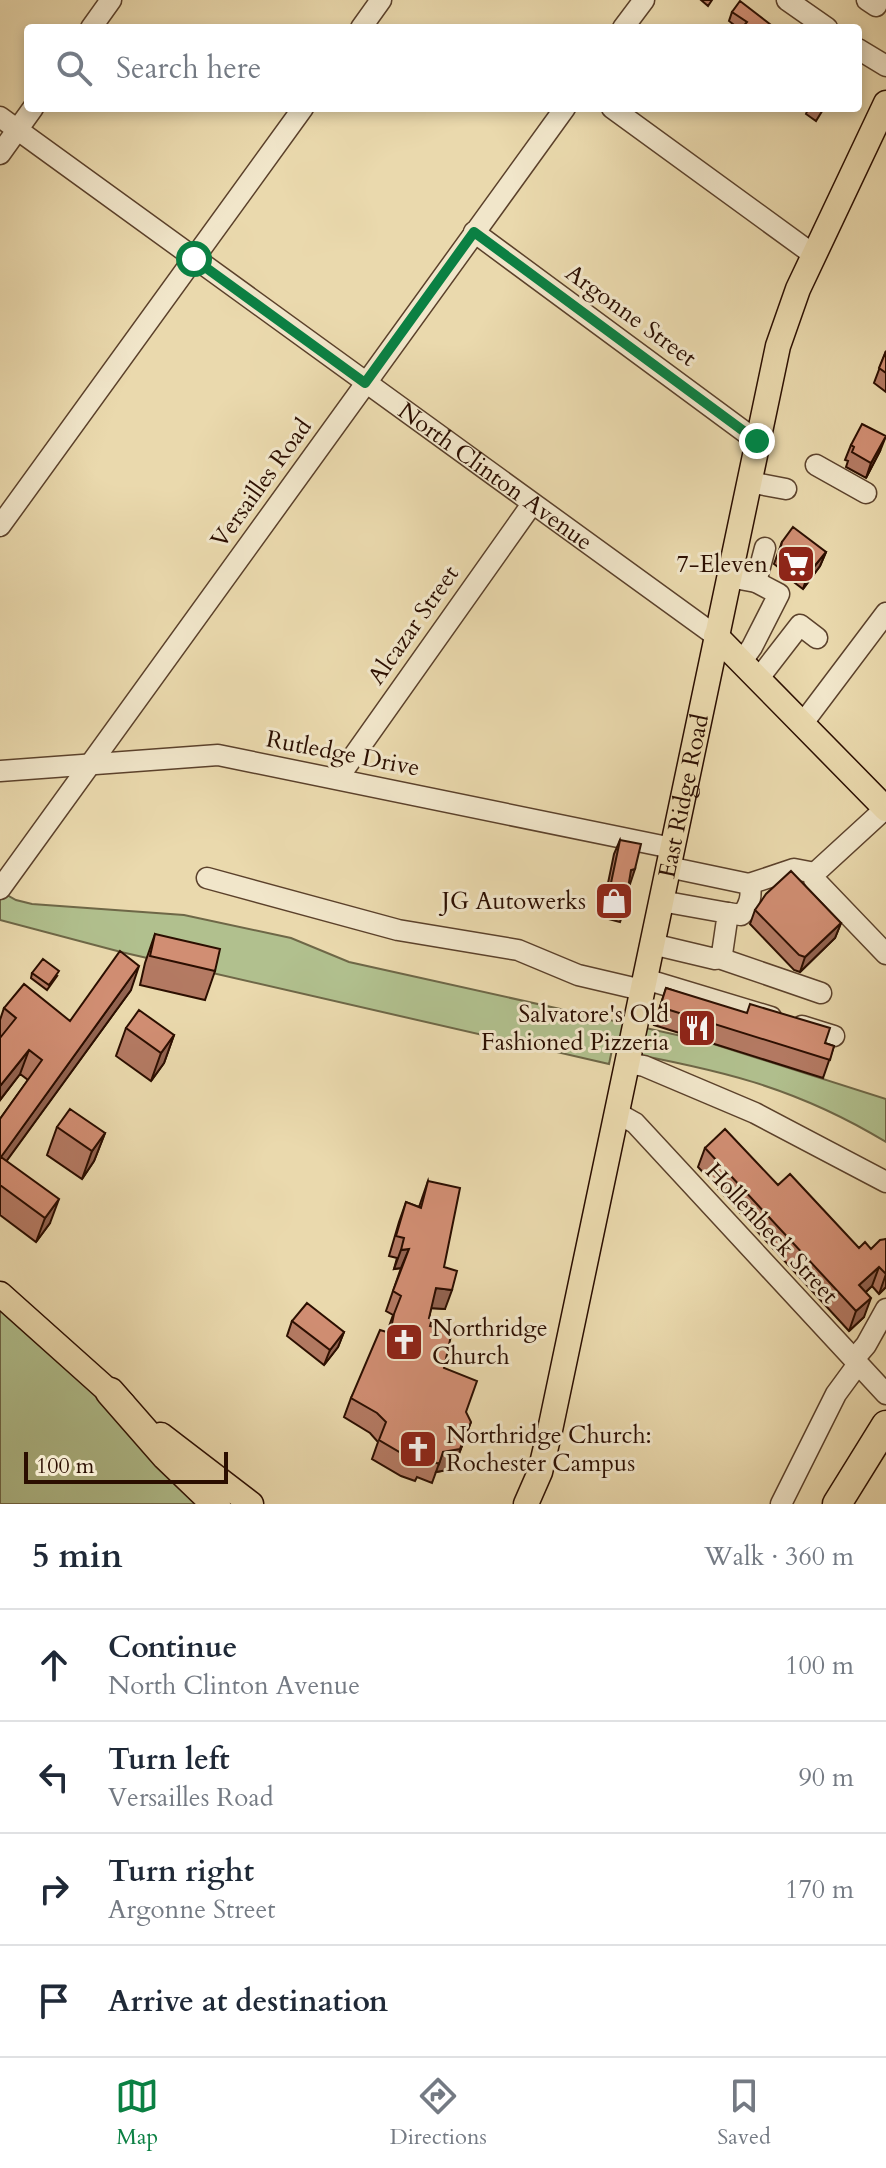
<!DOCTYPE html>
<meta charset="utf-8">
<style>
:root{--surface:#fff;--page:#f6f6f7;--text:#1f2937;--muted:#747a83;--line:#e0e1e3;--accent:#0b8043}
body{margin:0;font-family:Cardo,serif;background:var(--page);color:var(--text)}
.scale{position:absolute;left:24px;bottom:20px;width:204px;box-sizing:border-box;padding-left:8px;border:4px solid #2b0e00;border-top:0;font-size:22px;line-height:28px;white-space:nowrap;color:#2b0e00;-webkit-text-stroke:6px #f1e6ca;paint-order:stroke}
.stop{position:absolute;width:24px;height:24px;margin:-18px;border:6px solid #0b8043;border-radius:50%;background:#fff}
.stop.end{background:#0b8043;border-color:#fff;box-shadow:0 2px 8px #0008}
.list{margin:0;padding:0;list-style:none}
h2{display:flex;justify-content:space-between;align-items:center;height:104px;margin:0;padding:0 32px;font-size:34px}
h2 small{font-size:26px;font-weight:400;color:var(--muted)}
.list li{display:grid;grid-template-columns:52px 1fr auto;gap:24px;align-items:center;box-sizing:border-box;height:112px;padding:0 32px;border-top:2px solid var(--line)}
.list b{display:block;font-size:30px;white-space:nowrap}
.list p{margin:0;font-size:26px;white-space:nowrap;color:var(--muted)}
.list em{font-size:26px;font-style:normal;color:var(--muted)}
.icon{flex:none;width:44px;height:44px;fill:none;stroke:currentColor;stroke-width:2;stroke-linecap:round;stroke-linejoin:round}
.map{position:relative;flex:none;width:886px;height:1504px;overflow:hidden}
.search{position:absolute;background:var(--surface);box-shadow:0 4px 12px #0003;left:24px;right:24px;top:24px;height:88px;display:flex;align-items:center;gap:20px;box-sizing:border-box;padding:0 28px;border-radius:8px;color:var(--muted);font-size:30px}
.sheet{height:552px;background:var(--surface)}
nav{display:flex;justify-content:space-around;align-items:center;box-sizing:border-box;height:112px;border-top:2px solid var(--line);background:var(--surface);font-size:22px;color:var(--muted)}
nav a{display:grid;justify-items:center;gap:4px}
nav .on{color:var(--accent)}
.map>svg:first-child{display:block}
.green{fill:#b1c08e;stroke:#6e6747;stroke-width:2}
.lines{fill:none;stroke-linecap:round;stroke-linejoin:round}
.minor-casing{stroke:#5b412b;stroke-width:23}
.major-casing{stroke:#2b0e00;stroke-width:27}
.highway-casing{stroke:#2b0e00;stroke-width:31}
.minor{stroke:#f1e6ca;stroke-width:20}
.major{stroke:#ead9ad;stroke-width:24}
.highway{stroke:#ead9ad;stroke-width:28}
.wall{fill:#b47a63;stroke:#2b0e00;stroke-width:2}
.shaded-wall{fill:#926350;stroke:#2b0e00;stroke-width:2}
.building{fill:#d18e73;stroke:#2b0e00;stroke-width:2}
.route{stroke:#0b8043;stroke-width:10}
.labels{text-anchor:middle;stroke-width:6;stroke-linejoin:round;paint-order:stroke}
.street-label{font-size:24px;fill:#2b0e00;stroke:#f1e6ca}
.poi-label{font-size:24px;fill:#2b0e00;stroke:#f1e6ca;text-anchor:end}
</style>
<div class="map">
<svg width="886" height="1504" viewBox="0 0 886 1504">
<rect width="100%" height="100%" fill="#ead9ad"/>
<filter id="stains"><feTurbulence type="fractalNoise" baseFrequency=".0025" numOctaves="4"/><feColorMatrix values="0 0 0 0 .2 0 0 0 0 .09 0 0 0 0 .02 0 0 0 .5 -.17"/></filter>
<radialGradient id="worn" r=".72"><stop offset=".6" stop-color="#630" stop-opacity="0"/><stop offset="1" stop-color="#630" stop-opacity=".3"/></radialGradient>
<!-- green -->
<path class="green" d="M0,891l16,9 16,4 152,11 107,23 58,24 355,79 182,58v43c-92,-56 -170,-73 -274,-92l-3,14 -488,-112 -121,-32z
M0,1294l216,210h-216z"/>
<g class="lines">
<!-- minor casing -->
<g class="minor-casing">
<g id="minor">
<path d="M787,0l40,28"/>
<path d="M867,0l9,6 3,-6"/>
<path d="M91,28l20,-28"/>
<path d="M361,28l20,-28"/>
<path d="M623,28l21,-28"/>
<path d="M858,49l28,17"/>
<path d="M612,108l202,147"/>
<path id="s1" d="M0,117l716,519"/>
<path d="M0,154l33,-46"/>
<path d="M474,232l283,209"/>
<path d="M816,465l50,28"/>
<path d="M749,482l37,7"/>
<path d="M0,526l303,-418"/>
<path d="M729,577l27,5 23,12 -27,53 -10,14"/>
<path d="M756,582l9,-34"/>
<path d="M759,678l41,-53 17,13"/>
<path d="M803,723l83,-110"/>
<path d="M0,771l218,-16 454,93"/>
<path d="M338,778l194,-274"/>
<path d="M886,808l-71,65 -1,6 72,75"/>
<path d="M668,867l81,17c4,10 0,24 -8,31l-13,-2"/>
<path d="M207,878l191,52 120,20 60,25 64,15"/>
<path d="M749,884l45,-15 21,4"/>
<path d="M0,889l565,-781"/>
<path d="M652,944l63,15 7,-5 6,-41 -67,-12"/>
<path d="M719,958l102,35"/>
<path d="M645,979l126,38"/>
<path d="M802,1026l32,10"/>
<path d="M627,1063l17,3 111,47 131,69"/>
<path d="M617,1113l18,10 251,271"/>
<path d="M854,1359l12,-14 20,-36"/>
<path d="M781,1504l55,-110 22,-30"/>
</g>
</g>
<!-- major casing -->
<g class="major-casing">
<g id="major">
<path d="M716,636l170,173"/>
<path d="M0,1294l123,110"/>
<path d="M161,1435l90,69"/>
<path id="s2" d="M526,1504l14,-32 10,-42 228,-1084 20,-57 88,-186"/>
</g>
</g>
<!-- highway casing -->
<g class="highway-casing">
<path id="highway" d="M110,1392l56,64 50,48
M837,1504l49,-79"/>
</g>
<!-- minor -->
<use href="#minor" class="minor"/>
<!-- major -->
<use href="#major" class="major"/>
<!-- highway -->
<use href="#highway" class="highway"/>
</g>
<!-- wall -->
<path class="wall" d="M701,0h11l-4,6z
M732,12l43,16h-37l-9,-7z
M807,108h17l-8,13 -10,-7 2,-5z
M886,351v41l-12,-9z
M851,445l29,6 -14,27 -20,-11 2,-6 -3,-1z
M782,542l44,10 -6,14 -17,23 -12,-9 1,-2 -18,-14z
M620,840l10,44 -5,23 -5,15 -19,-5 13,-63z
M755,910l86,13 -6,15 -35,34 -6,-2 -44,-46z
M155,934l60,37 -10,29 -65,-15 5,-22z
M32,973l25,3 -10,14 -16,-12z
M666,988l168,58 -11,32 -169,-53z
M131,990l-125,171 44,62 -14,19 -36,-27v-96l28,-39 -8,-6 -20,26v-80l4,-12 66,13z
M126,1028l48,7 -10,28 -13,18 -35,-25z
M57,1127l48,6 -11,28 -12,18 -35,-24z
M705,1148l73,37 81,63 12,1 15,-10v48l-7,7 -7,-8 -6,6 -2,25 -15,14 -151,-164z
M428,1181l16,86 1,42 -14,-1 -2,10 1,8 14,42 22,44 -2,29 -11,28 -17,3 -4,11 -15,-6 -2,4 -14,-5 -29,-17 6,-17 -8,-9 -26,-16 7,-19 36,-66 6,-17 -7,-4 15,-43 -7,1 3,-11 -8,-2 10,-34 7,-20 13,5z
M292,1321l52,11 -6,15 -14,18 -37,-29z"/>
<!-- shaded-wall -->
<path class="shaded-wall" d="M886,436l-6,15 -14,27 5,-15z
M826,552l-6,14 -17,23 5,-15z
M635,869l-5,15h-4l5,-14z
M841,923l-6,15 -35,34 5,-15z
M139,966l-8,24 -131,180v-12z
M174,1035l-10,28 -13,18 10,-28z
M29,1050l-9,24 -20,26v-14z
M105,1133l-11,28 -12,18 10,-28z
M59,1199l-9,24 -14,19 9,-24z
M409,1249l-8,19 -7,1 7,-19z
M879,1267l-7,19 -20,19 7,-20z
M886,1274v13l-7,7z
M436,1288l16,2 -7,19 -16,-1z
M871,1298l-7,19 -15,14 7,-20z
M344,1332l-6,15 -14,18 6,-15z
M471,1422l-18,47 -17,3 7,-20z"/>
<!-- building -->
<path class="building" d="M740,1l35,27h-33l5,-6 -15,-10z
M886,351v22l-7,-5z
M862,424l24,12 -15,27 -19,-11 2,-5 -3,-2z
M793,527l33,25 -18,22 -11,-8 1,-2 -18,-14 2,-8z
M620,840l21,4 -6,25 -4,1 -6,37 -18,-5z
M791,871l50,52 -36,34 -6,-2 -44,-45 11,-16z
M155,934l65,15 -5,22 -65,-15z
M120,951l19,15 -138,191 58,42 -14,19 -45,-33v-66l42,-59 -13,-10 -29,36v-48l16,-20 -12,-10 20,-24 46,37z
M43,959l16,12 -10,14 -17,-12z
M666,988l81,25 3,-9 80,24 -5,15 9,3 -4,14 -170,-53z
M139,1010l35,25 -13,18 -35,-25z
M70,1109l35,24 -13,18 -35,-24z
M725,1129l53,56 12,-11 69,74 6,-6 6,7 9,-9 6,-1v35l-7,-7 -20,18 12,13 -15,13 -151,-163z
M428,1181l32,7 -16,79 13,4 -5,19 -16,-2 -7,30 3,1 -2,7 22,5 -8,37 33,13 -11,31 5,10 -11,27 -17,3 -4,12 -15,-7 -2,5 -14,-5 -29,-17 7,-18 -9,-9 -26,-15 29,-68 10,3 4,-19 7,-18 -8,-5 16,-42 -8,1 3,-12 -8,-2 10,-34 15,6z
M307,1303l37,29 -14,18 -38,-29z"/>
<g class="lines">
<!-- route -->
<path class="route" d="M194,259l171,124 109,-151 283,209"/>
</g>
<!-- icons -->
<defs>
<g id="supermarket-square" transform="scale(2)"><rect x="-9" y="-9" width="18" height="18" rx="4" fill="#8f2418" stroke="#f1e6ca"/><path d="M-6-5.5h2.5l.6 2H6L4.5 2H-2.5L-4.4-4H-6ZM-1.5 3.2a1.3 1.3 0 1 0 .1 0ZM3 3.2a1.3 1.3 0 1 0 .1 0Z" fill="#fff"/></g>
<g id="shop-square" transform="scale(2)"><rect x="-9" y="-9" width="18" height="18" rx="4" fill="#8f2418" stroke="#f1e6ca"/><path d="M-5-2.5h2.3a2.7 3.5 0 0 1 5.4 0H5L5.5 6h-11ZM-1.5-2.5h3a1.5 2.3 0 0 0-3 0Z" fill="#fff"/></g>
<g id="restaurant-square" transform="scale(2)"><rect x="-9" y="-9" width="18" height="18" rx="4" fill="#8f2418" stroke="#f1e6ca"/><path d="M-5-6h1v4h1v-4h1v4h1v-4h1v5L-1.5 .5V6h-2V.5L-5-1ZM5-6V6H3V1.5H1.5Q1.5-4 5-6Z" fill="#fff"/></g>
<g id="church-square" transform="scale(2)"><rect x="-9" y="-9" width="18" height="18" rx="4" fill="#8f2418" stroke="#f1e6ca"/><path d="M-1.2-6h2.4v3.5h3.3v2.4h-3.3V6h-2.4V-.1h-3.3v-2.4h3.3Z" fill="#fff"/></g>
</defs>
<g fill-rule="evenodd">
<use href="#supermarket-square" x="796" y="564"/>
<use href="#shop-square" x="614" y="901"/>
<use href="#restaurant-square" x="697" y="1028"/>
<use href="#church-square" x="404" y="1342"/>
<use href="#church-square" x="418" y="1449"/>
</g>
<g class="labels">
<!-- street labels -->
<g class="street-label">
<text transform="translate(631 315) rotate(36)" y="8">Argonne Street</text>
<text dy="8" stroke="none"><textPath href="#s1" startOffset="612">North Clinton Avenue</textPath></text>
<text transform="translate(261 483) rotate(-54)" y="8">Versailles Road</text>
<text transform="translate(413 625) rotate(-55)" y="8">Alcazar Street</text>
<text transform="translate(343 753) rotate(11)" y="8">Rutledge Drive</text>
<text dy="8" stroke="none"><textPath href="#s2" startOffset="726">East Ridge Road</textPath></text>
<text transform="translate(772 1233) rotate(47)" y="8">Hollenbeck Street</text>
</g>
<!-- poi labels -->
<g class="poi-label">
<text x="768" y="572">7-Eleven</text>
<text x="586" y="909">JG Autowerks</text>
<text x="669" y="1022">Salvatore's Old<tspan x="669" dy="28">Fashioned Pizzeria</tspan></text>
<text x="432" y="1336" text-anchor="start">Northridge<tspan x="432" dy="28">Church</tspan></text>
<text x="446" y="1443" text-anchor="start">Northridge Church:<tspan x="446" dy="28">Rochester Campus</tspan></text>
</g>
</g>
<rect width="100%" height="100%" filter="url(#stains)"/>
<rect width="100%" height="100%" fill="url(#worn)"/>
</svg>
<div class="scale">100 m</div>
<div class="stop" style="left:194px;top:259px"></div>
<div class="stop end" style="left:757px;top:441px"></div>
<div class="search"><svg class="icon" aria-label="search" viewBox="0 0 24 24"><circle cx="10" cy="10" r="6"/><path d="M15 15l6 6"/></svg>Search here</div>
</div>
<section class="sheet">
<h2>5 min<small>Walk · 360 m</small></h2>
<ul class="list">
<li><svg class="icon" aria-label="ahead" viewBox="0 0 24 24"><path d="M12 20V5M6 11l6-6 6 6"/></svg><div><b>Continue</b><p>North Clinton Avenue</p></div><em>100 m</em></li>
<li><svg class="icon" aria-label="left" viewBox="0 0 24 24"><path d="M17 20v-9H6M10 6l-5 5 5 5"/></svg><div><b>Turn left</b><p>Versailles Road</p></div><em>90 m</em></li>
<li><svg class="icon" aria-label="right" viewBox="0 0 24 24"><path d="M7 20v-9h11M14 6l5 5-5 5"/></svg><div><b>Turn right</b><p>Argonne Street</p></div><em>170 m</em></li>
<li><svg class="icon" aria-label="arrive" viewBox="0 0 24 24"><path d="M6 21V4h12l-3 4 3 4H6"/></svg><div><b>Arrive at destination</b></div></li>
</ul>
</section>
<nav>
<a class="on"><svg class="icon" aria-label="map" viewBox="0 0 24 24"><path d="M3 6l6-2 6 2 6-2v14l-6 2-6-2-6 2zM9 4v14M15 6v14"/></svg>Map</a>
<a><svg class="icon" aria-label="directions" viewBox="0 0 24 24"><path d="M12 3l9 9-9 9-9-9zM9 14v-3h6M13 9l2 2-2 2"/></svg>Directions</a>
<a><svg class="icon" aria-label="saved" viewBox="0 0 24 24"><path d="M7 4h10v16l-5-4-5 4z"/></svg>Saved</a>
</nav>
